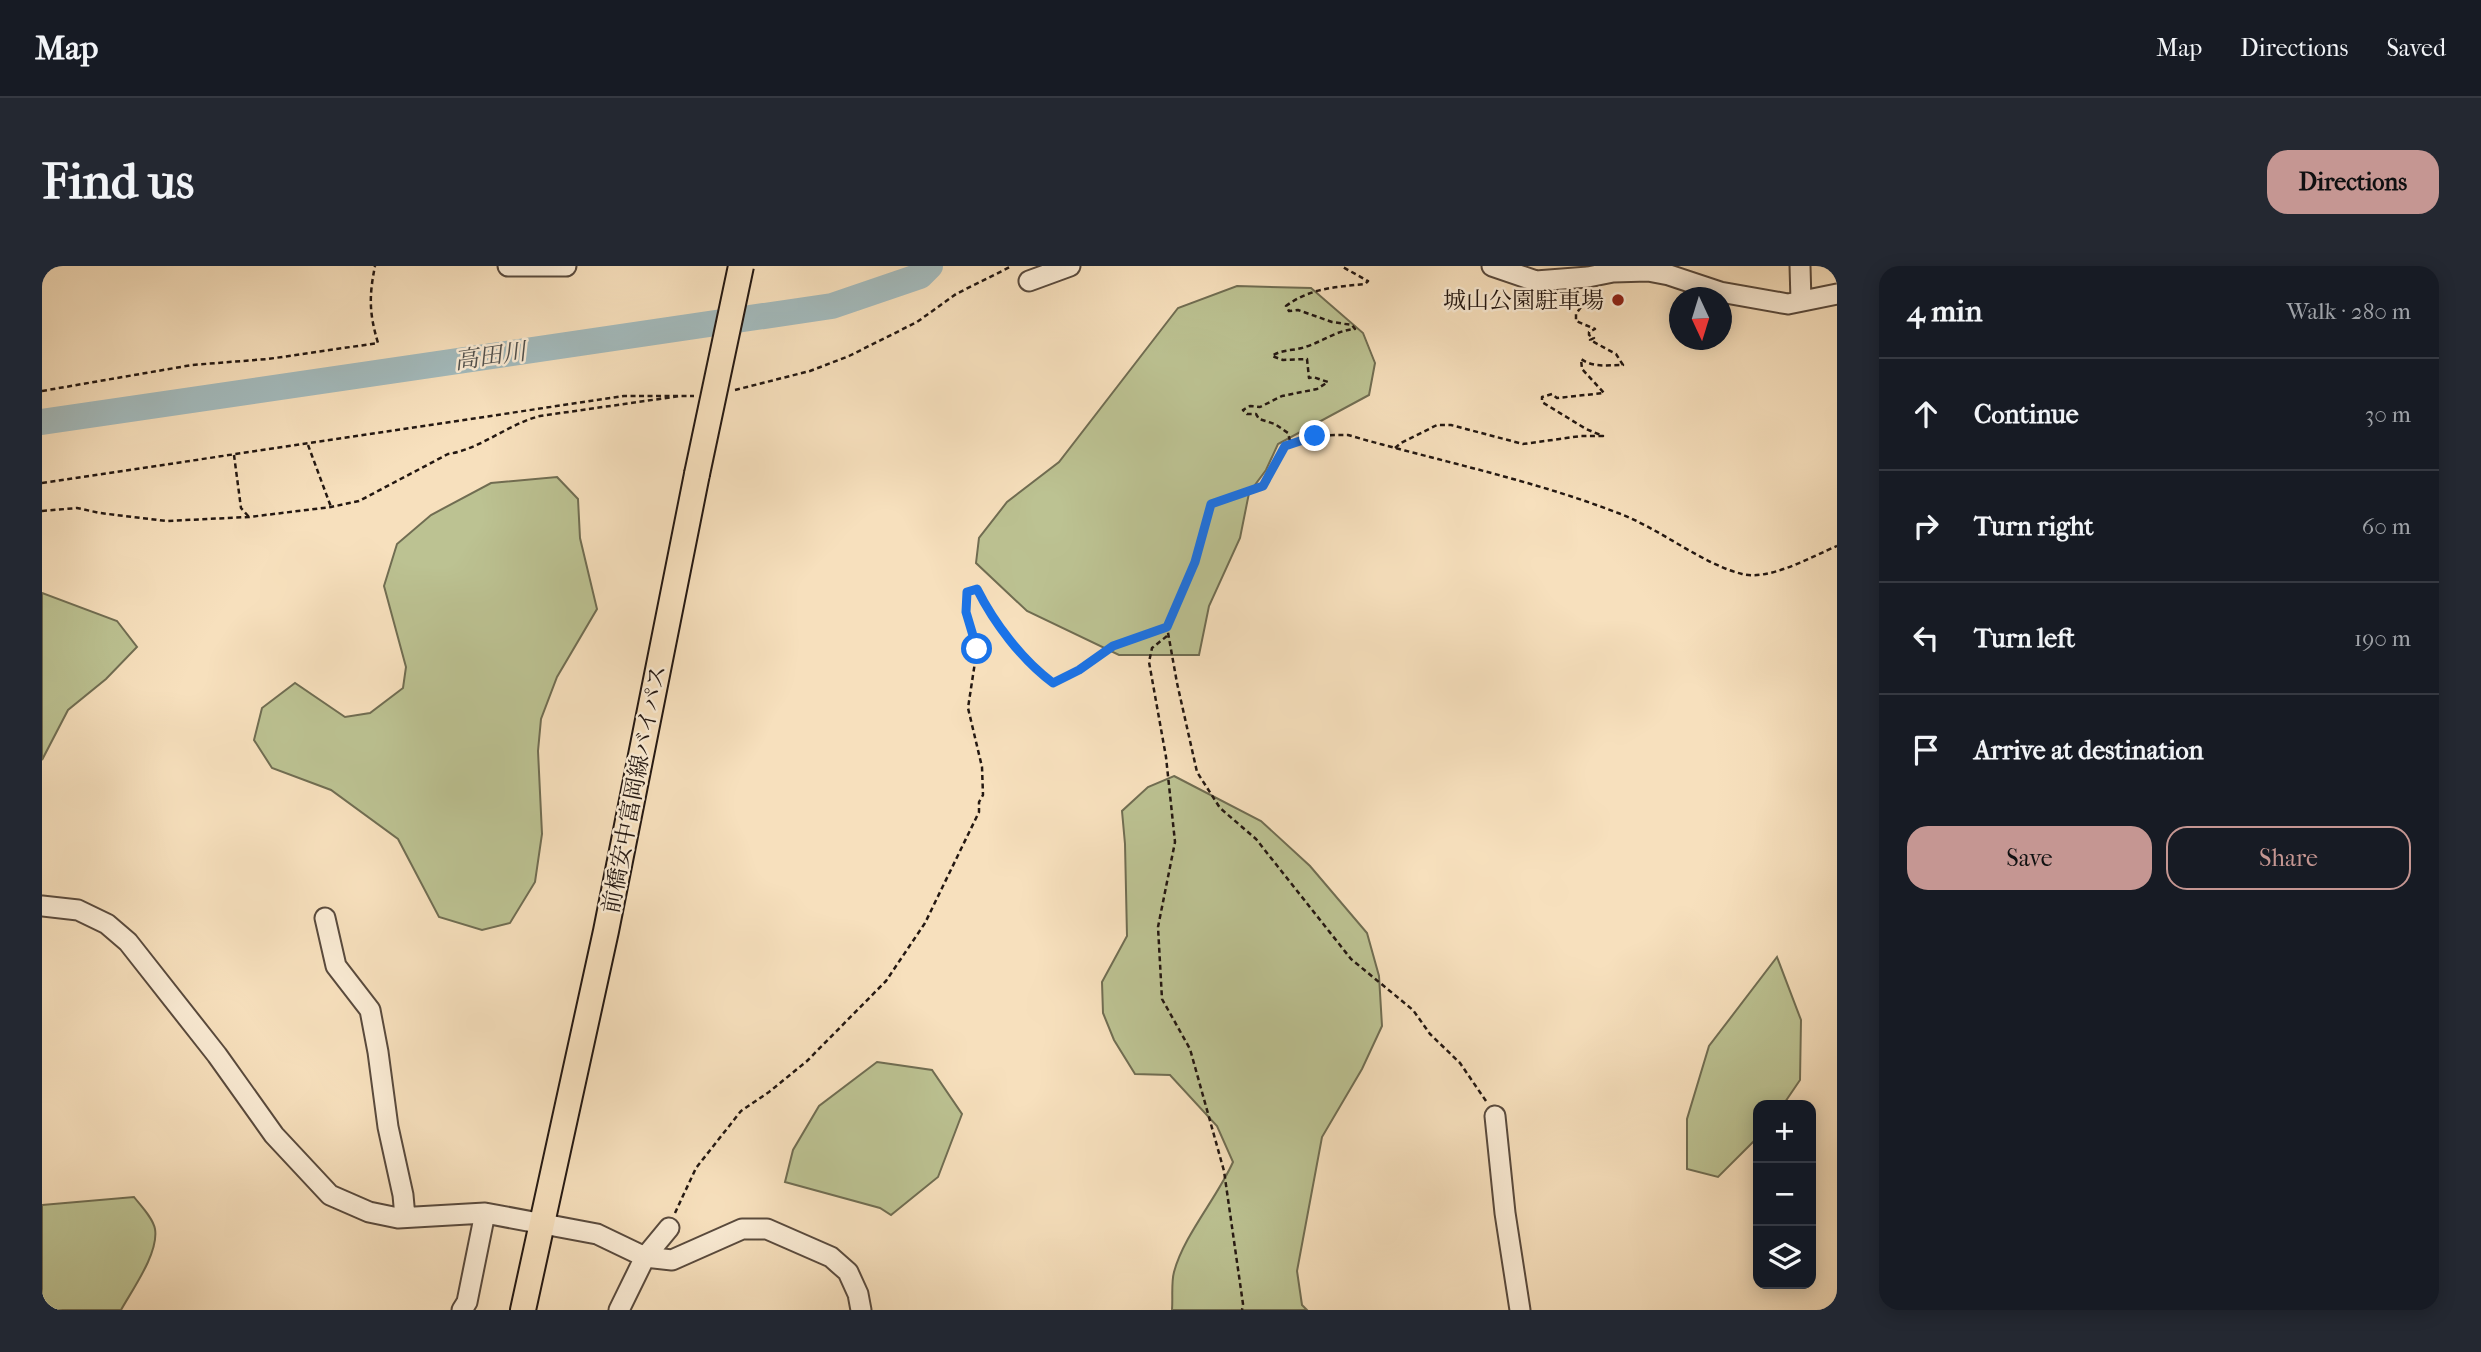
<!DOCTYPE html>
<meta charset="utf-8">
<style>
:root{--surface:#171b24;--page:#242831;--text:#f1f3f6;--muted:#9ea1a6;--line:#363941;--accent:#c59692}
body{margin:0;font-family:"IM FELL French Canon","Noto Serif JP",serif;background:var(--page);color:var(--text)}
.controls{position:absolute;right:21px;bottom:21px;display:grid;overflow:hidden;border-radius:14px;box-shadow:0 4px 18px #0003}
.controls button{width:63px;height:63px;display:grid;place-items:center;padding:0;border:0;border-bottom:2px solid var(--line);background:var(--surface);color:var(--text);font:35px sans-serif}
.compass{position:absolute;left:1627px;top:21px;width:63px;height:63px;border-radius:50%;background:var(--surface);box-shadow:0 4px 18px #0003;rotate:176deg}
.stop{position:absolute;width:21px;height:21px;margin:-16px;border:5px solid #1a73e8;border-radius:50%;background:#fff}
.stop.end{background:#1a73e8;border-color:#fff;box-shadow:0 2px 7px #0008}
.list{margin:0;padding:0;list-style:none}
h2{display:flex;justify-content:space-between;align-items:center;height:91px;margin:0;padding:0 28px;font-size:30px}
h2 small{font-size:23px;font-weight:400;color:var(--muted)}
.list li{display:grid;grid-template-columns:46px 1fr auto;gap:21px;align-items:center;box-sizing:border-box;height:112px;padding:0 28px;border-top:2px solid var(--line)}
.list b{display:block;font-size:26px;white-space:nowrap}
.list em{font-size:23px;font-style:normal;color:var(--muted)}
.actions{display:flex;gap:14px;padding:21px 28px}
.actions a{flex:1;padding:16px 0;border:2px solid var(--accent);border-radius:21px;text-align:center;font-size:24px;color:var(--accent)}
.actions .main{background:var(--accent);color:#111}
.icon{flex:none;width:38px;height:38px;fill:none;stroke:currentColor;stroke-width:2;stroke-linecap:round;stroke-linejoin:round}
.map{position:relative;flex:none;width:1795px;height:1044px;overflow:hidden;border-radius:21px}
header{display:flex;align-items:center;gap:42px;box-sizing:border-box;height:98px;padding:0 35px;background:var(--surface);border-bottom:2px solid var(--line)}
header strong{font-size:33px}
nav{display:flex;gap:38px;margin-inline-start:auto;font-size:24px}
.intro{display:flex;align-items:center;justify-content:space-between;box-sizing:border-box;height:168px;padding:0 42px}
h1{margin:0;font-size:49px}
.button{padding:18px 32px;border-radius:21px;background:var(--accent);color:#111;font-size:24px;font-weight:700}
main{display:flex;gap:42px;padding:0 42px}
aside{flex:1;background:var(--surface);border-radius:21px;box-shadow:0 4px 18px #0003}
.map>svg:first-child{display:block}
.green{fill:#bcc292;stroke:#706d52;stroke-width:2}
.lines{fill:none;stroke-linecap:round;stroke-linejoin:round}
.river{stroke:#a3babc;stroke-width:26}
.minor-casing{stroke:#594a3d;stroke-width:23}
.major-casing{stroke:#241812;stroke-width:28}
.path{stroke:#241812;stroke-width:2.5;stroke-dasharray:5 3.5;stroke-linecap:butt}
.minor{stroke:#faebd4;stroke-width:19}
.major{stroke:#f7e0bd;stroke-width:24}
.major-bridge-casing{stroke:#241812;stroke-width:28;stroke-linecap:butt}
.major-bridge{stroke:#f7e0bd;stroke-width:24}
.route{stroke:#1a73e8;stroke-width:9}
.poi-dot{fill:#8f2418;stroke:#faebd4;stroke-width:2.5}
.labels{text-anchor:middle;stroke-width:5;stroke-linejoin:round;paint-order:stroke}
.poi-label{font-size:23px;fill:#241812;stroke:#faebd4;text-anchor:end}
.street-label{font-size:23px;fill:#241812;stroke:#faebd4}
.water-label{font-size:24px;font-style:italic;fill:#50514e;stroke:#faebd4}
</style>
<header>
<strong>Map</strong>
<nav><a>Map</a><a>Directions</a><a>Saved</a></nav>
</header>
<div class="intro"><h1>Find us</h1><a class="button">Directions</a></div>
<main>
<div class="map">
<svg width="1795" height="1044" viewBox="0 0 1795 1044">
<rect width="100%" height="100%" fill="#f7e0bd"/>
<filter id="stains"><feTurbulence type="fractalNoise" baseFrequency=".00286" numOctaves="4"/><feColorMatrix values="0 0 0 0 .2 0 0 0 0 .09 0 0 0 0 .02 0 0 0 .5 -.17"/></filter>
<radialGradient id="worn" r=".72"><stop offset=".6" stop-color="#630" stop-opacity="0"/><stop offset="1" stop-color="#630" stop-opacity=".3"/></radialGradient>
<!-- green -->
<path class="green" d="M1195,20l74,2 52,45 12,30 -6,32 -91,49 -12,26 -17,23 -9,45 -31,68 -10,49h-80l-92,-44 -51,-48 3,-25 28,-36 52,-40 119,-154z
M515,211l21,22 2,39 17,71 -40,68 -16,42 -3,32 4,83 -7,48 -25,41 -28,7 -43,-13 -41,-78 -67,-49 -59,-22 -18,-28 8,-32 33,-25 50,34 25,-4 33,-25 3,-21 -22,-81 13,-42 34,-29 60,-32z
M0,327l75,28 20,26 -31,32 -38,31 -26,50z
M1132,510l87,45 49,45 57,67 12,43 3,50 -20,43 -40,68 -25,134 5,34 5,5h-135c1,-12 -1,-27 2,-38 10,-37 43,-74 59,-110l-16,-36 -47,-51 -35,-1 -21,-34 -11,-27 -1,-31 25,-46 -2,-92 -3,-33 26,-24z
M1735,691l24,63 -1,60 -17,25h-25v32l-40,40 -31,-8v-50l22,-73z
M835,796l55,8 30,44 -24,63 -47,38 -11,-7 -95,-26 8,-32 26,-44z
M92,931c7,9 19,21 21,32 4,24 -23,61 -34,81h-79v-105z"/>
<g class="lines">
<!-- river -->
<path class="river" d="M0,156l790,-116 88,-30 10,-10"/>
<!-- minor casing -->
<g class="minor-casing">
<path id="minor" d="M466,0h58
M1450,0l44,15 52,-4 25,-5 35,-1 21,4 51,17 68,12 49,-10
M1758,0l1,35
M987,15l41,-15
M0,640l36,4 29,14 21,18 89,113 57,80 56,60 39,17 29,6 87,-5 112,21 48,23 27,3 70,-31h25l64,28 17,15 10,22 3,16
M283,652l11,48 34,44 8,42 10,75 15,68 2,22
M1453,850l10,97 15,97
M420,1044l5,-8 18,-89
M577,1044l26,-53 24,-29"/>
</g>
<!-- major casing -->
<g class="major-casing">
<path id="major" d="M481,1044l83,-379 91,-457"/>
</g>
<!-- path -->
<path class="path" d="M693,124l75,-19 39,-15 68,-34 39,-28 56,-28
M0,125l150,-26 76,-6 110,-16c-9,-30 -9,-47 -3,-77
M1248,175l-2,-8 -13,-9 -16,-5 -3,-5h-9l-4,-4 7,-4 10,1 22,-11 35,-7 11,-7 -15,-5 -4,1 -2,-19 -24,1 -11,-4c10,-7 22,-5 33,-9 17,-5 32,-17 50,-18l-3,-4 -20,-3 -34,-12 -9,1 -3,-5c24,-18 50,-19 79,-22l3,-3 -27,-15
M266,179l23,62
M1353,182l6,-5 36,-18h14l72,19 58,-8h22l-17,-7 -44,-27v-5l10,-3 5,4 47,-5 -22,-24 -1,-10c13,9 26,6 42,6l-7,-11 -26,-14 4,-2 -5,-3v-3l6,-3 -19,-8v-7l5,-7
M192,189l7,53 8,9
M0,217l582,-87h70
M0,245l35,-3 23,5 66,8 83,-4 82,-10 28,-6 89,-47c33,-5 60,-30 92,-38l140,-20
M1125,370l-15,12 -3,14 17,95 9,85 -17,85 4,72 28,50 34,122 19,133 -1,6
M1444,835l-26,-38 -30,-29 -17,-24 -62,-51 -95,-120 -36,-31 -23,-36 -20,-89 -10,-56 28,-65 16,-58 52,-18 22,-40c20,-11 42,-11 63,-11 90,26 182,44 270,78 41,15 84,51 124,61 27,7 69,-17 95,-28
M633,947l21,-45 45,-57 28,-19 38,-31 79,-80 39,-58 54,-111v-10l4,-7 -1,-28 -14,-59 9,-59 -11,-37 1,-21 10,-2c17,34 45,71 76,94l26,-13 34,-24 54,-19"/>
<!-- minor -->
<use href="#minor" class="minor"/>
<!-- major -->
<use href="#major" class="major"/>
<!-- major-bridge casing -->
<g class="major-bridge-casing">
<path id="major-bridge" d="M655,208l44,-208"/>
</g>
<!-- major-bridge -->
<use href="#major-bridge" class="major-bridge"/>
</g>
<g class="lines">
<!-- route -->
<path class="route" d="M935,383l-11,-37 1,-20 10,-3c17,34 45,71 76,94l26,-13 34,-24 54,-19 28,-65 16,-58 52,-18 22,-40 30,-10"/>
</g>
<!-- markers -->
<circle class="poi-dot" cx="1576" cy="34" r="7"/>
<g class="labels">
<!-- poi labels -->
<g class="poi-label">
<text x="1562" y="42">城山公園駐車場</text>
</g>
<!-- street labels -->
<g class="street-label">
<text transform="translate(592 523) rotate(-79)" y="8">前橋安中富岡線バイパス</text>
</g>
<!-- water labels -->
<g class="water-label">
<text transform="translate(448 90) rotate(-8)" y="8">高田川</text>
</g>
</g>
<rect width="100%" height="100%" filter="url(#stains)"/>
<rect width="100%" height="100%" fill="url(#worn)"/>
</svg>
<div class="controls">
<button>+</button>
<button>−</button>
<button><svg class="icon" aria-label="layers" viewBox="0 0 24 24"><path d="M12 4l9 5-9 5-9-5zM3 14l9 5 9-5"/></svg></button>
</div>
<svg class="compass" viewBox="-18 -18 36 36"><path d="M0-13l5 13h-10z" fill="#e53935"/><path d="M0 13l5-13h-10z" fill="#9ea1a6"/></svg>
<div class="stop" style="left:935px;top:383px"></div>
<div class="stop end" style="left:1273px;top:170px"></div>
</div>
<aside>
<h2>4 min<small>Walk · 280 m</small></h2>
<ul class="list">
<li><svg class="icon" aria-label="ahead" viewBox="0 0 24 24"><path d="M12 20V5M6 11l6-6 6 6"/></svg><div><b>Continue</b></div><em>30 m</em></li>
<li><svg class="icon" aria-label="right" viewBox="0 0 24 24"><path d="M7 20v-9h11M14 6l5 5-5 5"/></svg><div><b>Turn right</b></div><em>60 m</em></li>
<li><svg class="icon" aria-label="left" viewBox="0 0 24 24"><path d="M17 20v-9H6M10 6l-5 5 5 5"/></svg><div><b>Turn left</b></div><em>190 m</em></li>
<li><svg class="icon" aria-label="arrive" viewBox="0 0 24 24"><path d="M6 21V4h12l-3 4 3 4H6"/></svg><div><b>Arrive at destination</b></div></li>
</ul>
<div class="actions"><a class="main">Save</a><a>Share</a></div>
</aside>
</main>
